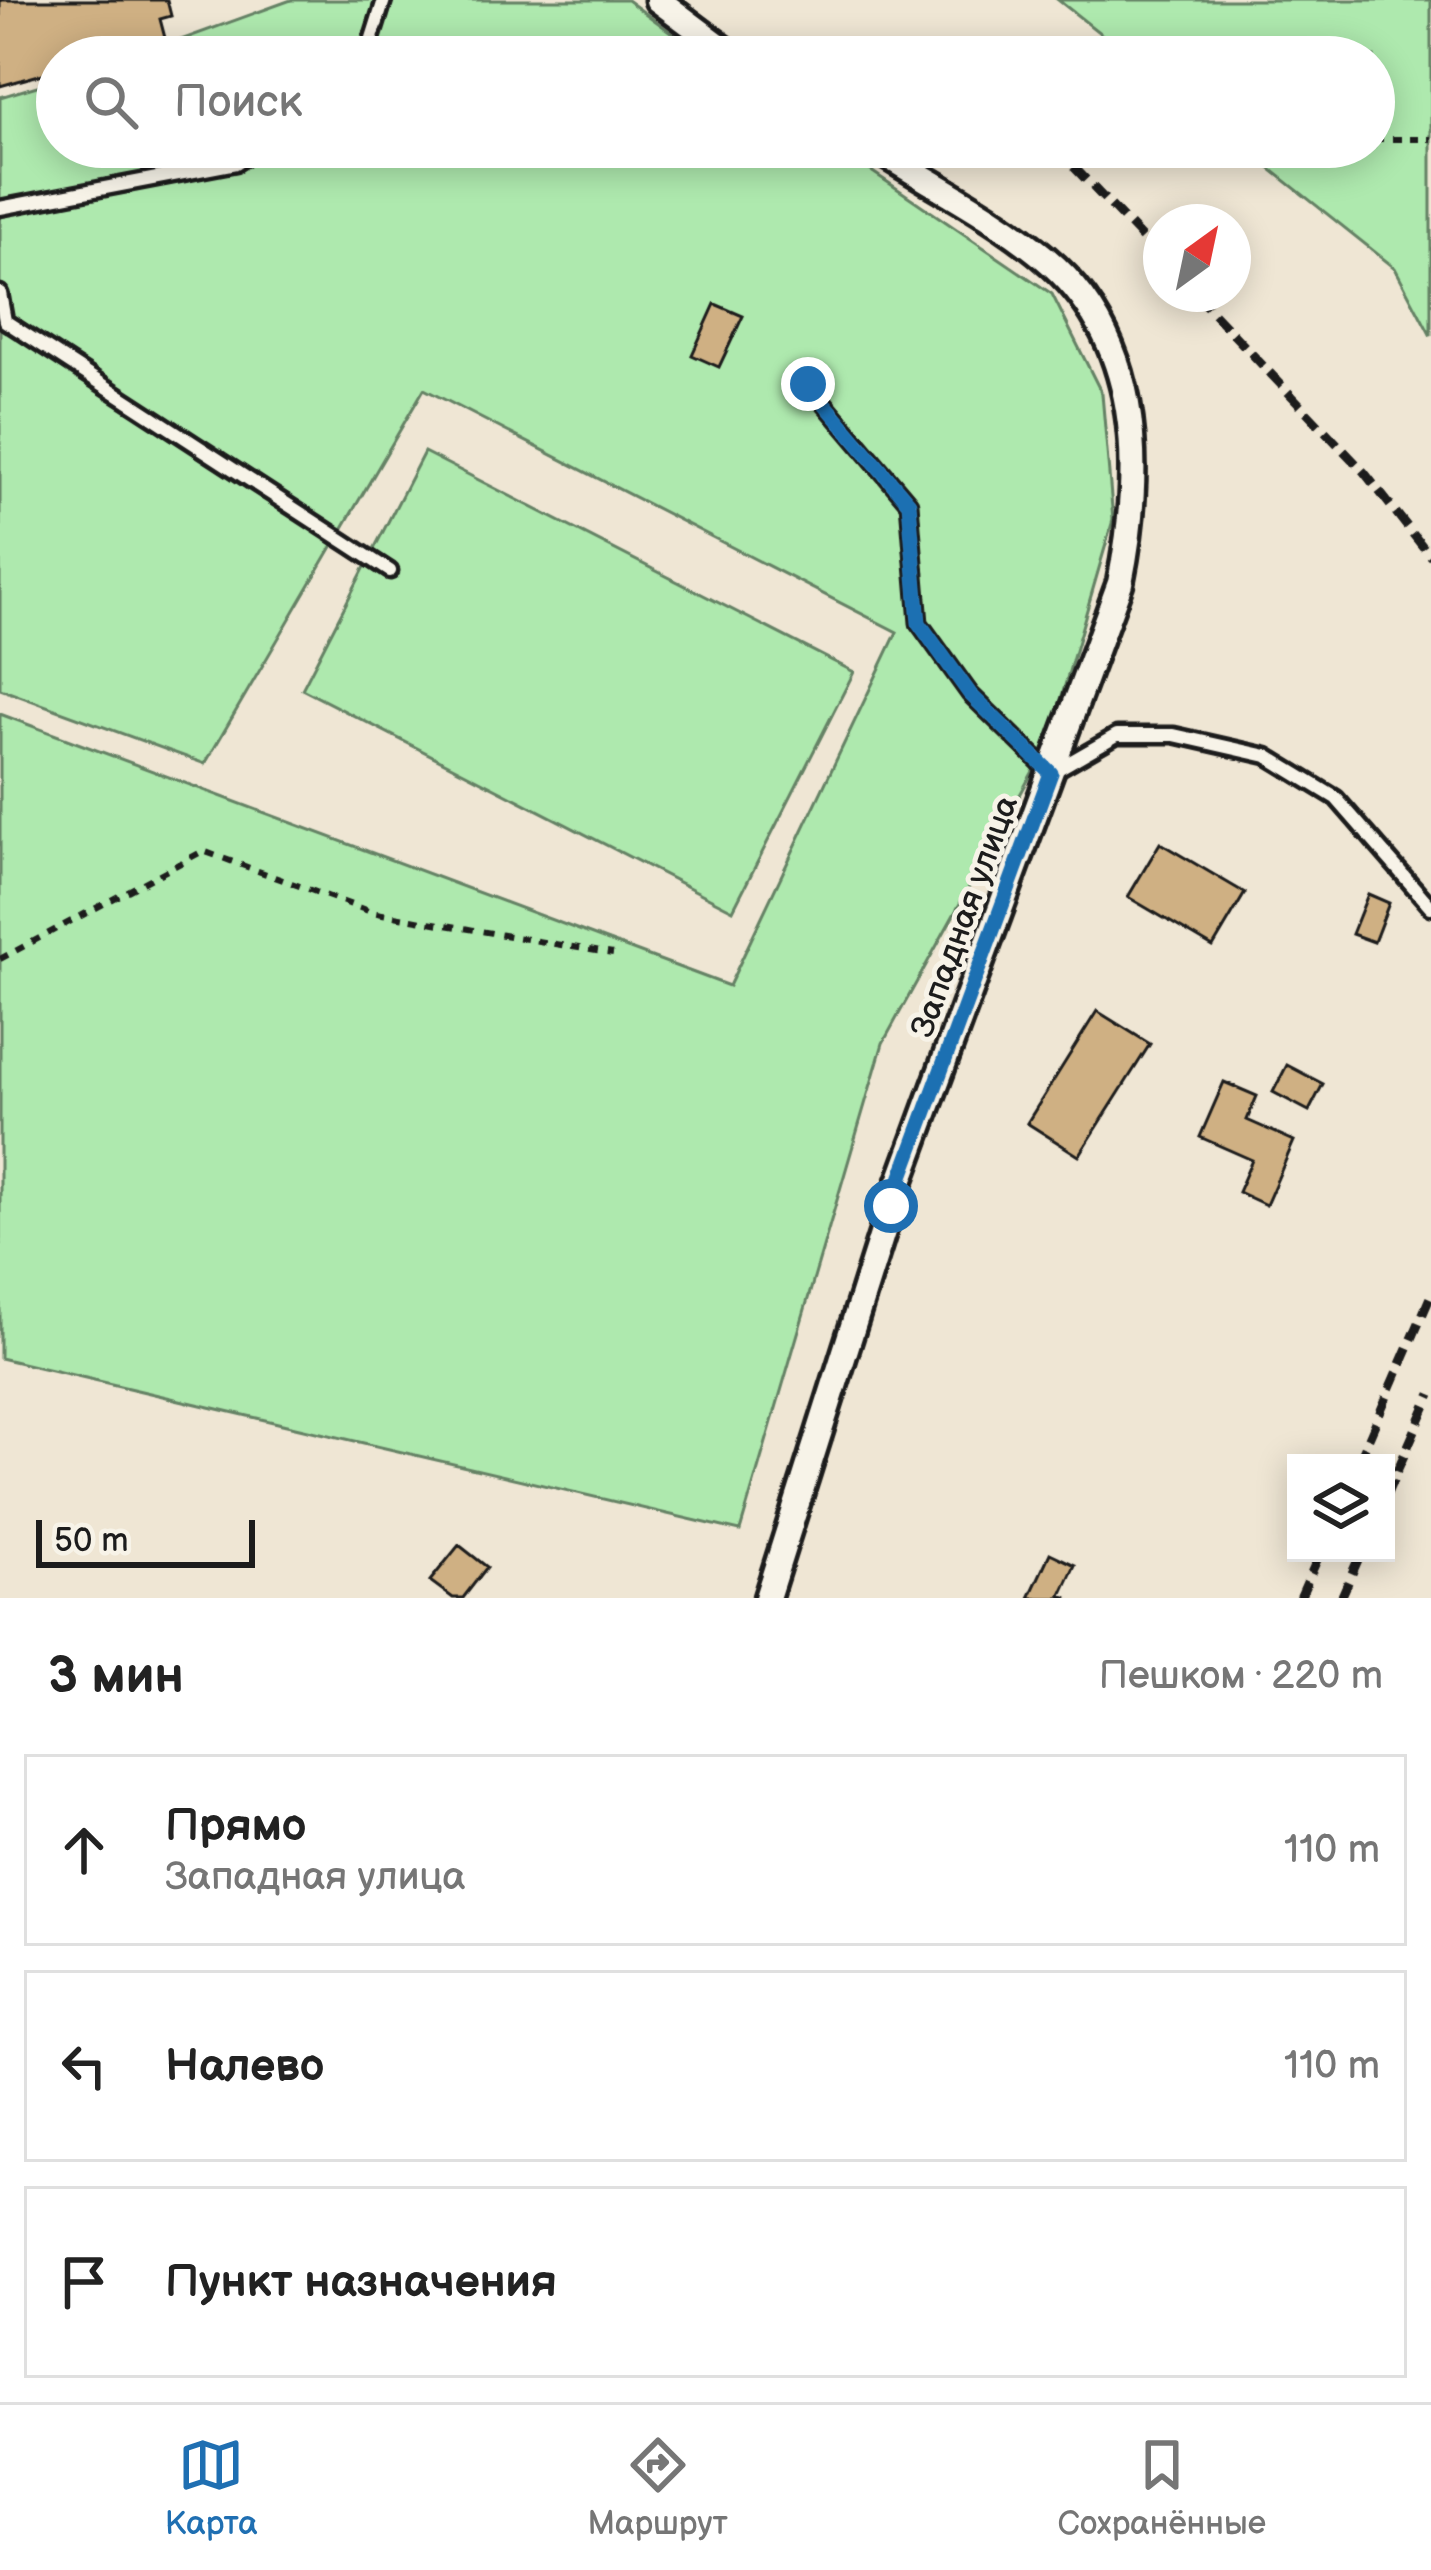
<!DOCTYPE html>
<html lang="ru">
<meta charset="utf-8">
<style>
:root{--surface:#fff;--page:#f6f6f6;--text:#222;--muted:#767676;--line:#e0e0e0;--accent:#1f6fb2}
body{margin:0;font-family:"Balsamiq Sans",sans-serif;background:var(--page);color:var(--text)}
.controls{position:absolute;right:36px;bottom:36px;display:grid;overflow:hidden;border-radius:0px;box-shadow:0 6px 30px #0003}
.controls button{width:108px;height:108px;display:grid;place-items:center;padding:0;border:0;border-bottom:3px solid var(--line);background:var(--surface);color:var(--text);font:60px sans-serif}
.compass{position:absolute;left:1143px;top:204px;width:108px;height:108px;border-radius:50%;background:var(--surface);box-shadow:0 6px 30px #0003;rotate:33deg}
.scale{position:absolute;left:36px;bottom:30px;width:219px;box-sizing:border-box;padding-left:12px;border:6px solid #1c1c1c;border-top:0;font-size:33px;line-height:42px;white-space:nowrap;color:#1c1c1c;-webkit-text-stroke:9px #f7f3e8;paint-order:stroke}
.stop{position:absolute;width:36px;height:36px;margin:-27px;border:9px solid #1f6fb2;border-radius:50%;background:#fff}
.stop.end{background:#1f6fb2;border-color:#fff;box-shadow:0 3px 12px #0008}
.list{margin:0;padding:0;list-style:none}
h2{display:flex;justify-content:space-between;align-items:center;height:156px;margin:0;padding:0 48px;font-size:51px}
h2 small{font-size:39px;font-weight:400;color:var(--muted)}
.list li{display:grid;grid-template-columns:78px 1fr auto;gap:36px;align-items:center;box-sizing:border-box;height:192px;margin:0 24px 24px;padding:0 24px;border:3px solid var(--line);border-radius:0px}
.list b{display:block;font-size:45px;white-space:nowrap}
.list p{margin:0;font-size:39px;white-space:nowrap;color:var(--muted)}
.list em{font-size:39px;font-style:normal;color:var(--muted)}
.icon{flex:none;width:66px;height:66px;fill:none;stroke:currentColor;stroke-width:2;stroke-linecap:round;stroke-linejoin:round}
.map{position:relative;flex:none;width:1431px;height:1598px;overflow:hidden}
.search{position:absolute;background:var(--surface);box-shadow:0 6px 30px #0003;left:36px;right:36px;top:36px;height:132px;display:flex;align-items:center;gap:30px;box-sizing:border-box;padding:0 42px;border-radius:66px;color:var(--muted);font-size:45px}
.sheet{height:804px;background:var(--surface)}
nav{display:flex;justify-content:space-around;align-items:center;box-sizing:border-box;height:168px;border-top:3px solid var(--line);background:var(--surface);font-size:33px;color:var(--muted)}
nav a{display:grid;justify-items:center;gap:6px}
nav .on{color:var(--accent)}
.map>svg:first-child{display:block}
.green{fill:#aee9ae;stroke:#658265;stroke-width:3}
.building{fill:#cfb083;stroke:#1c1c1c;stroke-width:3}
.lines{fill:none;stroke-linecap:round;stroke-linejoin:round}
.service-casing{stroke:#1c1c1c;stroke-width:21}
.minor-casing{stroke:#1c1c1c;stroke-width:33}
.path{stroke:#1c1c1c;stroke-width:6;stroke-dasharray:9 9;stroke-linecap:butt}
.service{stroke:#f7f3e8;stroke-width:12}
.minor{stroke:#f7f3e8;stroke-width:24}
.rail{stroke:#1c1c1c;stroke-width:9;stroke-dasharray:18 9;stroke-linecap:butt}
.route{stroke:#1f6fb2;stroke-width:15}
.labels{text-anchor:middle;stroke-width:10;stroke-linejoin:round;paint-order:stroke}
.street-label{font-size:33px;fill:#1c1c1c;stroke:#f7f3e8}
</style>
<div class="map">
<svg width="1431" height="1598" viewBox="0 0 1431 1598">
<rect width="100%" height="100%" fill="#efe6d4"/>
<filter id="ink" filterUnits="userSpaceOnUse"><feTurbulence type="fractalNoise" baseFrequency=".00833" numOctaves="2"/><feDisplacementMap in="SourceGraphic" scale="24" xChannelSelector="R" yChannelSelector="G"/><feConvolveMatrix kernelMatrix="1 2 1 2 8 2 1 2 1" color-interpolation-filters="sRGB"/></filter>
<g filter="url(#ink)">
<!-- green -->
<path class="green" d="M291,0h336l78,57h-571z
M1058,0h373v336l-36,-68 -152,-121h131v-90h-244z
M57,80v67h779l216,147 50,100 11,126 -65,224 -165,299 -143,488 -740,-173v-644l729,272 168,-354 -473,-243 -219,375 -205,-75v-592z
M424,452l430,220 -121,238 -431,-221z"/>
<!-- building -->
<path class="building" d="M0,0h167l4,16 -11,3 5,19 -65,19h-43v13l-57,16z
M715,304l28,12 -24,51 -27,-12z
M1160,843l85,50 -32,54 -85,-50z
M1368,894l21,9 -15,39 -22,-8z
M1097,1011l53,33 -71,112 -52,-33z
M1287,1065l36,19 -14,27 -36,-19z
M1224,1082l33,14 -10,24 47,21 -28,64 -28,-13 14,-32 -52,-23z
M459,1545l28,22 -24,31h-10l-23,-17z
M1050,1553l25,12 -14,30 7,3h-39z"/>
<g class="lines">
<!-- service casing -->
<g class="service-casing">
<path id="service" d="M366,57l18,-57
M0,208l236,-45 25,-16
M0,293l5,28 385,250
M808,384l101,119 10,120 51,71 81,79 66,-38h57l93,21 69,42 95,109"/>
</g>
<!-- minor casing -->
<g class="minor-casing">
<path id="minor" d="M658,0l76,57
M767,1598l124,-392 229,-623c23,-114 23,-243 -75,-325 -51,-43 -116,-75 -172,-111"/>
</g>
<!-- path -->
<path class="path" d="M1374,139h57
M0,959l203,-108 168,61 242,42"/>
<!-- service -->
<use href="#service" class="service"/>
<!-- minor -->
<use href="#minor" class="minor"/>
<!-- rail -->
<path class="rail" d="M1055,147l106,111
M1195,294l169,178 67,85
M1358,1463l73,-168
M1386,1496l45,-102
M1300,1598l20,-45
M1341,1598l20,-45"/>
</g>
</g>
<g class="lines" filter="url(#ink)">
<!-- route -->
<path class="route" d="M808,384l101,119 10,120 51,71 81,79 -160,433"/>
</g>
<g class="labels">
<!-- street labels -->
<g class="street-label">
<text transform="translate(963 916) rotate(-70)" y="12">Западная улица</text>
</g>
</g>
</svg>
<div class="controls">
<button><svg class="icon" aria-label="layers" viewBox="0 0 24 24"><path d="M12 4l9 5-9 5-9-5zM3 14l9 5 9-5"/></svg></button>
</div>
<svg class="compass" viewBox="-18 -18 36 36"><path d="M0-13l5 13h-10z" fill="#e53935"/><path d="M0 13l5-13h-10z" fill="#767676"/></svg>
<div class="scale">50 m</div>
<div class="stop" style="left:891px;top:1206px"></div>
<div class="stop end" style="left:808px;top:384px"></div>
<div class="search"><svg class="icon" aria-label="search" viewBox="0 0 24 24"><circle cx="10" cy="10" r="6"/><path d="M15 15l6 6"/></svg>Поиск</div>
</div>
<section class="sheet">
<h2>3 мин<small>Пешком · 220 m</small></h2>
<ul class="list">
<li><svg class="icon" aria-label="ahead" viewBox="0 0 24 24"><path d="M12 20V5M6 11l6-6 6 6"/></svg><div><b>Прямо</b><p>Западная улица</p></div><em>110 m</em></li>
<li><svg class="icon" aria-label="left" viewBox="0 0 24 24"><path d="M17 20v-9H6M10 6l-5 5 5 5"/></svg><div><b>Налево</b></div><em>110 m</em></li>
<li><svg class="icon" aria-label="arrive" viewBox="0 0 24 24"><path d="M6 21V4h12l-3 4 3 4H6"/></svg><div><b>Пункт назначения</b></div></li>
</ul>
</section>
<nav>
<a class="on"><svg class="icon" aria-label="map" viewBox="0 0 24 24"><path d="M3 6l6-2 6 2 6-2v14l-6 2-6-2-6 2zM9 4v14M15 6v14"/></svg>Карта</a>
<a><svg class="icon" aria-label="directions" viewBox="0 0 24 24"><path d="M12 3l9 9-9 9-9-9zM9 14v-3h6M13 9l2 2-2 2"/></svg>Маршрут</a>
<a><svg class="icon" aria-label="saved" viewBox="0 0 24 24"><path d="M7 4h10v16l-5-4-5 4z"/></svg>Сохранённые</a>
</nav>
